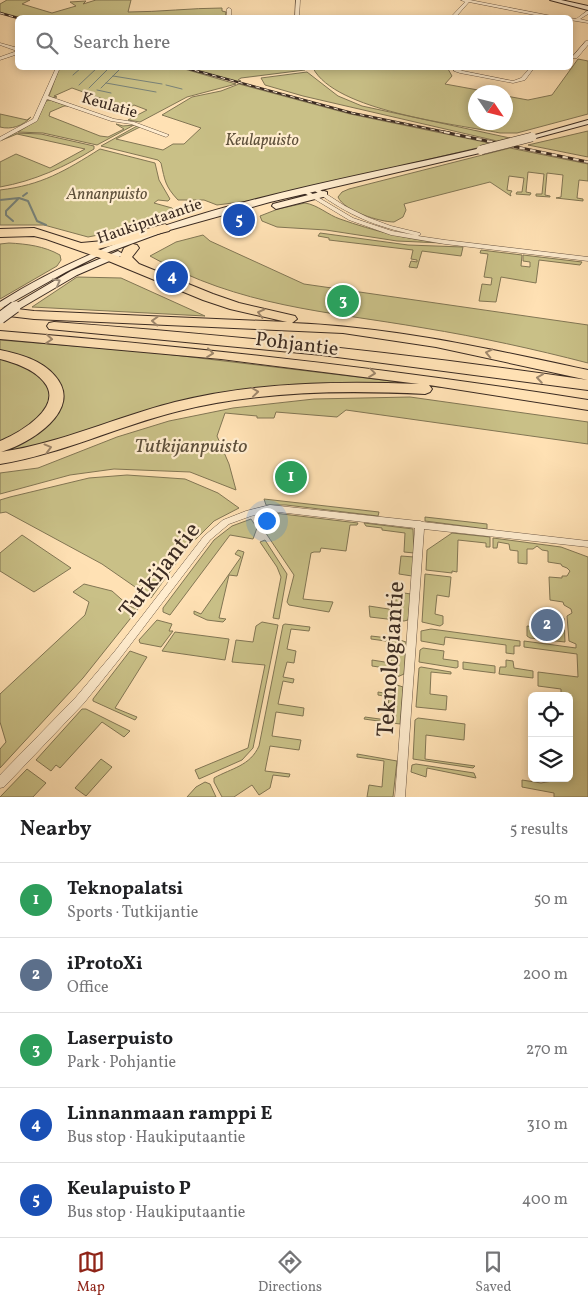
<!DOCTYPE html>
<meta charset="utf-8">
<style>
:root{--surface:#fff;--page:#f2f2f2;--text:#202124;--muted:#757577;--line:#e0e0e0;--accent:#8f2418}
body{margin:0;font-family:Vollkorn,serif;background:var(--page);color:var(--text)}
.controls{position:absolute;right:15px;bottom:15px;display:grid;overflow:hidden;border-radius:8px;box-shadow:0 2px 8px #0003}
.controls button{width:45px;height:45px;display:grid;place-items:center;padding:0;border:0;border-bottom:1px solid var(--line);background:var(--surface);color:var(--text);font:25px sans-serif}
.compass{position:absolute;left:468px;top:85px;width:45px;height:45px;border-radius:50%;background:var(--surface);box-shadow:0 2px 8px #0003;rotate:125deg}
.you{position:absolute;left:266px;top:520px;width:18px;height:18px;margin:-12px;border:4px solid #fff;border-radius:50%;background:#1a73e8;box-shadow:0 0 0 8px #1a73e833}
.badge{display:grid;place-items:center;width:32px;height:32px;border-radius:50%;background:var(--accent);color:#fff;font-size:16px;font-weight:700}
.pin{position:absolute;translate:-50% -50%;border:2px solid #fff;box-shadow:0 1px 5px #0006}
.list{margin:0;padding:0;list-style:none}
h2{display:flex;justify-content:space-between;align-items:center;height:65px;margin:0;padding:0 20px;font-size:21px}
h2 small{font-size:16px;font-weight:400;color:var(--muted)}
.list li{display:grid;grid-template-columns:32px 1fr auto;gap:15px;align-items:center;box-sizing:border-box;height:75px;padding:0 20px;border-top:1px solid var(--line)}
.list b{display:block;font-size:19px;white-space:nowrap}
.list p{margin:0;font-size:16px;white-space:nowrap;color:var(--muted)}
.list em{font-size:16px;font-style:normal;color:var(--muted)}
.icon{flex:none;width:28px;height:28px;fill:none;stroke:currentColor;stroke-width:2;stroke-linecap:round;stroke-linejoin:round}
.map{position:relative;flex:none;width:588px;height:797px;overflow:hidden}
.search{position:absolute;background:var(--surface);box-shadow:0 2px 8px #0003;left:15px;right:15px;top:15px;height:55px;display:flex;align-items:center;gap:12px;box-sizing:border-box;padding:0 18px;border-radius:8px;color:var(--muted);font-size:19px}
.sheet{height:440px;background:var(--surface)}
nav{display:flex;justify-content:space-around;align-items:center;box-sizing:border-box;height:70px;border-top:1px solid var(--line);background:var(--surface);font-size:14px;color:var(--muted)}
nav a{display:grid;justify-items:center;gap:2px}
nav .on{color:var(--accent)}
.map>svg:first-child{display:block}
.green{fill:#c9c087;stroke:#827654}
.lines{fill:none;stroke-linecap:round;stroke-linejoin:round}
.stream-far1{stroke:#788279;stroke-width:1}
.stream{stroke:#788279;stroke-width:2}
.street-casing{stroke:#6c5846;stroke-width:1}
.secondary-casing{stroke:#3b2b22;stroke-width:2}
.highway-casing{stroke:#3b2b22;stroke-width:2}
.street{fill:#ffecce;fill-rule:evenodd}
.secondary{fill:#ffecce;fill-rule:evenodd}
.highway{fill:#ffe1b4;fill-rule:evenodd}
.rail-far1-casing{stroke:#3b2b22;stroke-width:2.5}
.rail-casing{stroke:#3b2b22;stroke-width:3}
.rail-far1{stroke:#ffecce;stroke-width:1;stroke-dasharray:4.5;stroke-linecap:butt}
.rail{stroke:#ffecce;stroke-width:2;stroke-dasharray:5.5;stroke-linecap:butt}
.secondary-bridge-far1-casing{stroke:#3b2b22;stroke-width:10;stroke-linecap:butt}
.secondary-bridge-casing{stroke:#3b2b22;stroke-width:13;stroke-linecap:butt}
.secondary-bridge-far1{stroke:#ffecce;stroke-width:9}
.secondary-bridge{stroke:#ffecce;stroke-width:11}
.oneway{stroke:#9d8c78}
.oneway2{stroke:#9d866b}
.labels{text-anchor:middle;stroke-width:4.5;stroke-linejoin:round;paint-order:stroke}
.far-street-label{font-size:16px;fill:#3b2b22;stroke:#ffecce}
.far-park-label{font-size:16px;font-style:italic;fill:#5e503b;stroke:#ffecce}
.street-label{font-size:20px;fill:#3b2b22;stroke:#ffecce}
.park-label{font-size:20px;font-style:italic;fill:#5e503b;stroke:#ffecce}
.near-street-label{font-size:24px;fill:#3b2b22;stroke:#ffecce}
</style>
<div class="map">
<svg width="588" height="797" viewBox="0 0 588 797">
<rect width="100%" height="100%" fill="#ffe1b4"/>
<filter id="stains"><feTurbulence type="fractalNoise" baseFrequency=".004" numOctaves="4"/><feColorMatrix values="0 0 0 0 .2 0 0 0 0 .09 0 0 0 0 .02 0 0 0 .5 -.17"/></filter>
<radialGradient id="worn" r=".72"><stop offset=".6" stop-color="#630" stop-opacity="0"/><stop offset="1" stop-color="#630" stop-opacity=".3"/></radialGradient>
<!-- green -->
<path class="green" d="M7,0h23l-8,4 30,9 24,-7 -6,-4 16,-1 -3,3 13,-4h35l-3,12c32,0 63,-4 94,-4v3l4,1 -1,6h-208l-17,-6v-8z
M578,59l10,2v53l-71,19h-17c-45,-9 -165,-22 -187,-65h132l3,1 4,7 -7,8 44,8h-13v30h30v-26l22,4 24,-5z
M59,68h122l55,16 -49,13 -47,25 -12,-2 19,-10 -13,-5 -6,3 -56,-20 -18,8 3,1 -6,1 -2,-2z
M188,68h116l1,2 -64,8 -3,2 3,1 -3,1z
M307,72l31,24 24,10 148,32 -13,3 -194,-45 -38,-11 -4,-7z
M239,84l111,30 144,30 -238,56 -39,5 -13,-5h-26c-13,-14 -13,-19 -17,-37l-3,-3 -57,-14 36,-20 3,1 -24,12 47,11 10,-6h11l17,-16 -39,-13 30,-18 29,-6z
M50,100l18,6h-4l-14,6 -1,4 51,20 8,1 16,-8 -8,-5 7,2 11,-1 -37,20 -54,-12 -25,-1 19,-12 9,-19z
M0,114l27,6 4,-3c-8,9 -20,13 -31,10z
M588,131v26l-60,-12z
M15,133l26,1 53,12v3c-29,18 -60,32 -94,38v-25l16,-8 34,14 35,-19 -68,-15 -15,6z
M510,148l78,16v17l-9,-1 -2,18 6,1v2l-27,-3 5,-1 2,-22 -16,-2 -2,22 5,1v1l-14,-1v-2h6l2,-20 -16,-2 -2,20 5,1 -1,2 -14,-1 1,-2h5l2,-14 -15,-2 -2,14 5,1 -2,3 1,2 -21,-14 -86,22 2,6 -3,7 -9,5c-14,0 -50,-11 -56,-25l4,-5 7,-3z
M100,149l55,14 4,17 11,19 -2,2 -10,-1 -4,3 18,5 3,4 -46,17 -41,8 -44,-12h-44v-35c42,-5 65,-19 100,-41z
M305,203c13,2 23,12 35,16 34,12 66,20 102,24l-45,-2 -71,-11 -49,-3 -15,-6 -2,-5 18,-7z
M320,233l88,12 55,2 -2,9 -39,-5 -5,17 -8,-1 2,-6 6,1v-2l-6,-1 2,-9 -84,-10v-2l-11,-2z
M203,235l7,6 94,43 284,41v38c-54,-14 -109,-26 -164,-35 -98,-17 -184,-21 -274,-72l26,-14z
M9,243c18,1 35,3 51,12l1,5 -4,6 -57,33v-55z
M481,250l41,5 -1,11 9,1v-5l-7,-1v-6l59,7 -2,3 -41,-5 -3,23 -35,-6 -5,25 -17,-1 3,-17 9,1 1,-7 -8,-1 4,-23 -8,-1z
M77,277l44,1 84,38 -173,-9z
M0,340l149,12 292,35 -59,-3 -138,6 -242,66 -2,-7 38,-18 18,-48 -56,-32z
M0,357c28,8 70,29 41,62 -8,9 -30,18 -41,24z
M410,397l178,25v22l-242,-34 -9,7 -61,-5 -2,6h-17v-2l-32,-3 -8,23 12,28 7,26 -46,-18 -76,-3 -44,6 -70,19v-21l38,-5 79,-31 52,-16 64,-13 81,-9z
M127,475l58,4 33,14 21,15 -25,13 -26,26 -37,51 -49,-34 -96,-52 -6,1v-13l10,-3 79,-19z
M264,499l115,13 -1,4 -92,-11h-20z
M274,513l84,10 -1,2h-7l-4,26 -25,-3 -1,4h-6l-3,1 -8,46 30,3 -4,10 -40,-7 -2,-3 7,-27 -39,-58z
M425,517l62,7v5l-62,-8z
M251,519l6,9 -4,11 -23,-4 -60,80 -7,-3v-4l51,-68 18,-14z
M364,523l49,6 1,24 -10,-1 1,-19 -23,-3v-2l-16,-2z
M452,533l38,4v10h-4v-4l-28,-3 -1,32 -5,-1v2l-26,-3 1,-20z
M22,535l49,33 -37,24 -34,-21v-18z
M493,538l68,9 27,10v240h-34v-4l-32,-6v-7l19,3 28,-5v-82h-8v-7l-23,-3v-14l40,5 -1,-23 -53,-7v-6l52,7v-4l-7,-3 -2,-25 5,-3 -1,-4 -7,-4 -1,-3 -13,-2 -1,-23 13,1v-2h5l3,-5 -3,-3 -5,-2 -1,-2 -13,-2v-11l-6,-1 -5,-4 -4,3h-6v15l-9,-1v-12l-8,-1 -1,-6 -11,-2 -1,6h-4z
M265,540l22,34 -8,45 -6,-1 8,-41 -4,-10 -17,-25z
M238,550l6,2 -7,24 -8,-1 -10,43 7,1 -3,3 -16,-2 -13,-6v-3l7,3 40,-57 -6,-3z
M401,556l13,1 -2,19 -13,-2z
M425,574l26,3 -2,20 -12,-2 -2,19 8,2v8l-3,2 -18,-4z
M84,584l28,7 17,15 9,3 -55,69 -83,90v-19l6,-7 -6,-20v-28l85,-79 4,-13 -16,-10z
M397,592l14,2 -3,26 -4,1 -34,-4 -1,-11 26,4z
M551,617l13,1 1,24 -35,-4 -3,-2v-10l24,3z
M157,620l15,4 -3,7h4l-12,16 -21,-4 -1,-3z
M262,622l16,3 -25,123 -11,12 -43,19 -4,-9 53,-22 17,-83 -33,-3 4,-22 17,2 3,-16z
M285,624l25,3 -1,4 -18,-2 -4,20 9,2 -2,12 -7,-1 -4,15 11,2 -1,4 -10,-2 -5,23 26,4 -1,8 -27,-4 -4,24 29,4 -2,10 -29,-4 -5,25 25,3 -1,3 -16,-2 -3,13 -11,7 -7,-10 -18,12h-12l-8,-15v-4c18,-10 36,-12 45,-32l24,-121z
M431,629l89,12v5h-6v8l-8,-1v-8l-61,-8 -1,8 -23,-4v-10z
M175,632l54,7 -4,21 -63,-9z
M371,636l26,3 9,3 -2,32 -9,4 -3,-1v-8l-20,-3v-6l19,3 2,-21 -22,-3z
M423,648l21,3 -1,8 15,2v6l-2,1 -37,-6 1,-12z
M130,651l17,6 -32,51 22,9 -2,3 -42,-19v-2z
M506,660l7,1 1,7 19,3v7l-34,-4 1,-7h6z
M463,662l32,4v7l-32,-4z
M421,667l30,5v2l-20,-2 -1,22 17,2 -1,14 -30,-3 3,-39z
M391,683l12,4 -3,37 -36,-5 1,-2 22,3 2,-23 -11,-2v-3l12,2z
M82,709h4l44,22 -6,6 -22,-15 -42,46 -4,-3 -5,6 -15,-11z
M418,718l47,6 -1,16 -38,-5 -1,24 50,7 -2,2 -60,-9 2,-39z
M357,754l40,7 -4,36h-26l2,-12 13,2 2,-26 -27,-4z
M101,759l11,8 -26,29 -11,-8z
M416,764l58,9 2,5 -49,-10 -1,9 -15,-5 1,-7z
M27,769l19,14 -13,14h-33z
M205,782l5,2 6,13h-29l9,-10z"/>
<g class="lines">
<!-- stream-far1 -->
<path class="stream-far1" d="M73,75l8,-7
M113,76l49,8
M106,83l50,9
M79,85l18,-17
M166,85l16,4
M89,88l20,-20
M101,88l20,-20
M97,90l14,3"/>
<!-- stream -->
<path class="stream" d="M23,196l4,-3
M0,200l19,-2 9,3 9,20 9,4
M13,221l-7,-6v-4l12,-12"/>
<!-- street casing -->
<g class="street-casing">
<path id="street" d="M296,0h4l-1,18h-4z
M461,0h9l92,18h-12l-81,-16 -14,16h-5l15,-16z
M229,8l2,1v9h-4v-9z
M587,11h1v3l-8,5 8,2v2l-18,-3v-2l6,1z
M586,41h2v4l-11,13h-4v-2z
M0,43l18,5v6l-18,6v-3l17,-6 -17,-6z
M54,68h4l1,2 -11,26 66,23 20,3 35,13 -3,2 -35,-13 -20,-3 -64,-22 -10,22 -37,20v-4l33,-18 22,-49z
M454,68h4v1l5,2 50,10 8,-3 9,-10h4l-9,12 -12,3 -53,-10 -6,-2z
M317,188l28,18 22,11 24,9 29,7 1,1 -3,2 27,4 143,17v4l-143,-17 -54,-9 -42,-15 -48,-29 1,-1h4l47,28 39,13 23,4c-41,-9 -65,-19 -100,-44v-2z
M270,505l148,16h2l3,1 165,19v6l-164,-18 -19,268h-10l20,-269 -145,-17 -19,5 -22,8 -19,16 -89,117 -37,46 -80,84 -4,1v-13l76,-78 39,-46 89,-115 19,-16 23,-9z"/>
</g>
<!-- secondary casing -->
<g class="secondary-casing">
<path id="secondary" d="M550,0h11l27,6v4z
M588,120v4l-56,15 -4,-2z
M481,148h3v4l-214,50 -104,29 -68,25 -32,16 -66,37v-7c144,-91 318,-116 481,-154z
M324,191l3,1v4l-51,13 -4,-3 1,-2z
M118,251l5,3 -2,2 -44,19 -58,34h-8l-1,-2 61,-36z"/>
</g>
<!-- highway casing -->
<g class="highway-casing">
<path id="highway" d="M165,224l6,4 -2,3 -71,18 22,8 4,-9 9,-4 4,1 2,3 -7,9 7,7 74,30 26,9 56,13 2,3 -5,4c101,4 198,26 296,47v10l-152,-33 -93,-14 -309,-14 -34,-4v-8l34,4 253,11 -57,-13 -27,-9 -97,-40 -60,-21 -12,-3 -34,1v-8l34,-1 47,15 22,-2z
M54,322c179,13 357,32 534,58v10l-266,-35 -273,-26 -2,-3 2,-3z
M0,331c197,16 393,38 588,69v10l-159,-25 3,4 -2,3 -5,2c-83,-4 -165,-3 -246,17 -61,15 -117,43 -179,53v-23c19,-8 65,-34 44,-59 -10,-13 -29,-19 -44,-23v-9c19,4 42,10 55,26 30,34 -26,68 -54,76 60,-9 115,-35 174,-50 80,-20 162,-21 244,-18l-198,-25 -221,-20z"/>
</g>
<!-- street -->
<use href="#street" class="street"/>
<!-- secondary -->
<use href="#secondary" class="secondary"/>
<!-- highway -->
<use href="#highway" class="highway"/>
<!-- rail-far1 casing -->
<g class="rail-far1-casing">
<path id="rail-far1" d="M0,13l18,5
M186,68l166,45 98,20"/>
</g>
<!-- rail casing -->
<g class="rail-casing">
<path id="rail" d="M444,132l144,30"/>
</g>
<!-- rail-far1 -->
<use href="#rail-far1" class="rail-far1"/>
<!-- rail -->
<use href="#rail" class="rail"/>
<!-- secondary-bridge-far1 casing -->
<g class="secondary-bridge-far1-casing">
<path id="secondary-bridge-far1" d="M481,150l51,-13"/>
</g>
<!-- secondary-bridge casing -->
<g class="secondary-bridge-casing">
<path id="secondary-bridge" d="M0,318l15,-11"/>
</g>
<!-- secondary-bridge-far1 -->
<use href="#secondary-bridge-far1" class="secondary-bridge-far1"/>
<!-- secondary-bridge -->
<use href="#secondary-bridge" class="secondary-bridge"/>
</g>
<!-- one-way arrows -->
<defs><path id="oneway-chevron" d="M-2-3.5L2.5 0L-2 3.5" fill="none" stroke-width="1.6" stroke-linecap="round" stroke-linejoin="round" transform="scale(1.25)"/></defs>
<use class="oneway" href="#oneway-chevron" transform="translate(57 282) rotate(-29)"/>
<g class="oneway2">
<use href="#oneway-chevron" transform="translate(261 313) rotate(-166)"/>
<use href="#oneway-chevron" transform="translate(155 321) rotate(-177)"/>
<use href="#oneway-chevron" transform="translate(49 339) rotate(4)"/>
<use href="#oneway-chevron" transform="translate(210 353) rotate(6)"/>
<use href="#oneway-chevron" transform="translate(489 353) rotate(-167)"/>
<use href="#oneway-chevron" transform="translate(372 373) rotate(7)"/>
<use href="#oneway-chevron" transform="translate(540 378) rotate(-171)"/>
<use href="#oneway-chevron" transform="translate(255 392) rotate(-6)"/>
<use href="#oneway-chevron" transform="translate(48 448) rotate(-15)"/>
</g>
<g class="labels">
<!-- far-street labels -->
<g class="far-street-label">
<text transform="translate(110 104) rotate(16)" y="6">Keulatie</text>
<text transform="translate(149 220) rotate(-19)" y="6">Haukiputaantie</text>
</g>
<!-- far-park labels -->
<g class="far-park-label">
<text x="262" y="145">Keulapuisto</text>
<text x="107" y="199">Annanpuisto</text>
</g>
<!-- street labels -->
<g class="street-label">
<text transform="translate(297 343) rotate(7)" y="7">Pohjantie</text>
</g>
<!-- park labels -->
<g class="park-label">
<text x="191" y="452">Tutkijanpuisto</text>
</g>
<!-- near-street labels -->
<g class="near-street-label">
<text transform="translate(159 570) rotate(-52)" y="8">Tutkijantie</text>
<text transform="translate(390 659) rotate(-86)" y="8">Teknologiantie</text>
</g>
</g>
<rect width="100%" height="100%" filter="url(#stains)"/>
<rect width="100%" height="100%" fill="url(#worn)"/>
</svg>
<div class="controls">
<button><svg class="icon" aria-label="locate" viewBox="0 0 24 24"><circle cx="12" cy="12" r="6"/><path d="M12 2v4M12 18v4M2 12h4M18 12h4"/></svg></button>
<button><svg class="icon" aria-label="layers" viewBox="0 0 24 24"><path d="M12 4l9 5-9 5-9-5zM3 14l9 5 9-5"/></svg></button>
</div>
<svg class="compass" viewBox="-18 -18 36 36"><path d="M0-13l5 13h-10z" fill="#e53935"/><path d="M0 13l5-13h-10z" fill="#757577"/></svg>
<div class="you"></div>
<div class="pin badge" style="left:291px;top:477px;background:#2e9e5b">1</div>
<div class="pin badge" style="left:547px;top:625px;background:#5c6f8a">2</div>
<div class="pin badge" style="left:343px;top:301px;background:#2e9e5b">3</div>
<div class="pin badge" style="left:172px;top:277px;background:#1a4fb4">4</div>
<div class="pin badge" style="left:239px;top:220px;background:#1a4fb4">5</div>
<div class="search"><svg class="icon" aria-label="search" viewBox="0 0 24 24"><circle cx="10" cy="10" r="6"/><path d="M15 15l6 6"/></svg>Search here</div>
</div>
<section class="sheet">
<h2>Nearby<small>5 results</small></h2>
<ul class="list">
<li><span class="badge" style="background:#2e9e5b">1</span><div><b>Teknopalatsi</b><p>Sports · Tutkijantie</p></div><em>50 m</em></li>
<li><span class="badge" style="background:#5c6f8a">2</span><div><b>iProtoXi</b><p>Office</p></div><em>200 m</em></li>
<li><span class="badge" style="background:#2e9e5b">3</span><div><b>Laserpuisto</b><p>Park · Pohjantie</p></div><em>270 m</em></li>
<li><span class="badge" style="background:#1a4fb4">4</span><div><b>Linnanmaan ramppi E</b><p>Bus stop · Haukiputaantie</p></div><em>310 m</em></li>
<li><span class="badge" style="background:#1a4fb4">5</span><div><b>Keulapuisto P</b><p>Bus stop · Haukiputaantie</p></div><em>400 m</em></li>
</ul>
</section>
<nav>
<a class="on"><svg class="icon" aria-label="map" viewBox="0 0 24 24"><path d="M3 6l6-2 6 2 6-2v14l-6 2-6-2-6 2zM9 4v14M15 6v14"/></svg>Map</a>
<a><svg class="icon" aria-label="directions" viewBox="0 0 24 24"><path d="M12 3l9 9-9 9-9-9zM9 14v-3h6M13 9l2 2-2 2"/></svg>Directions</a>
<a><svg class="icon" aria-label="saved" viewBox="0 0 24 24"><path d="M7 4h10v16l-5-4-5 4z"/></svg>Saved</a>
</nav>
